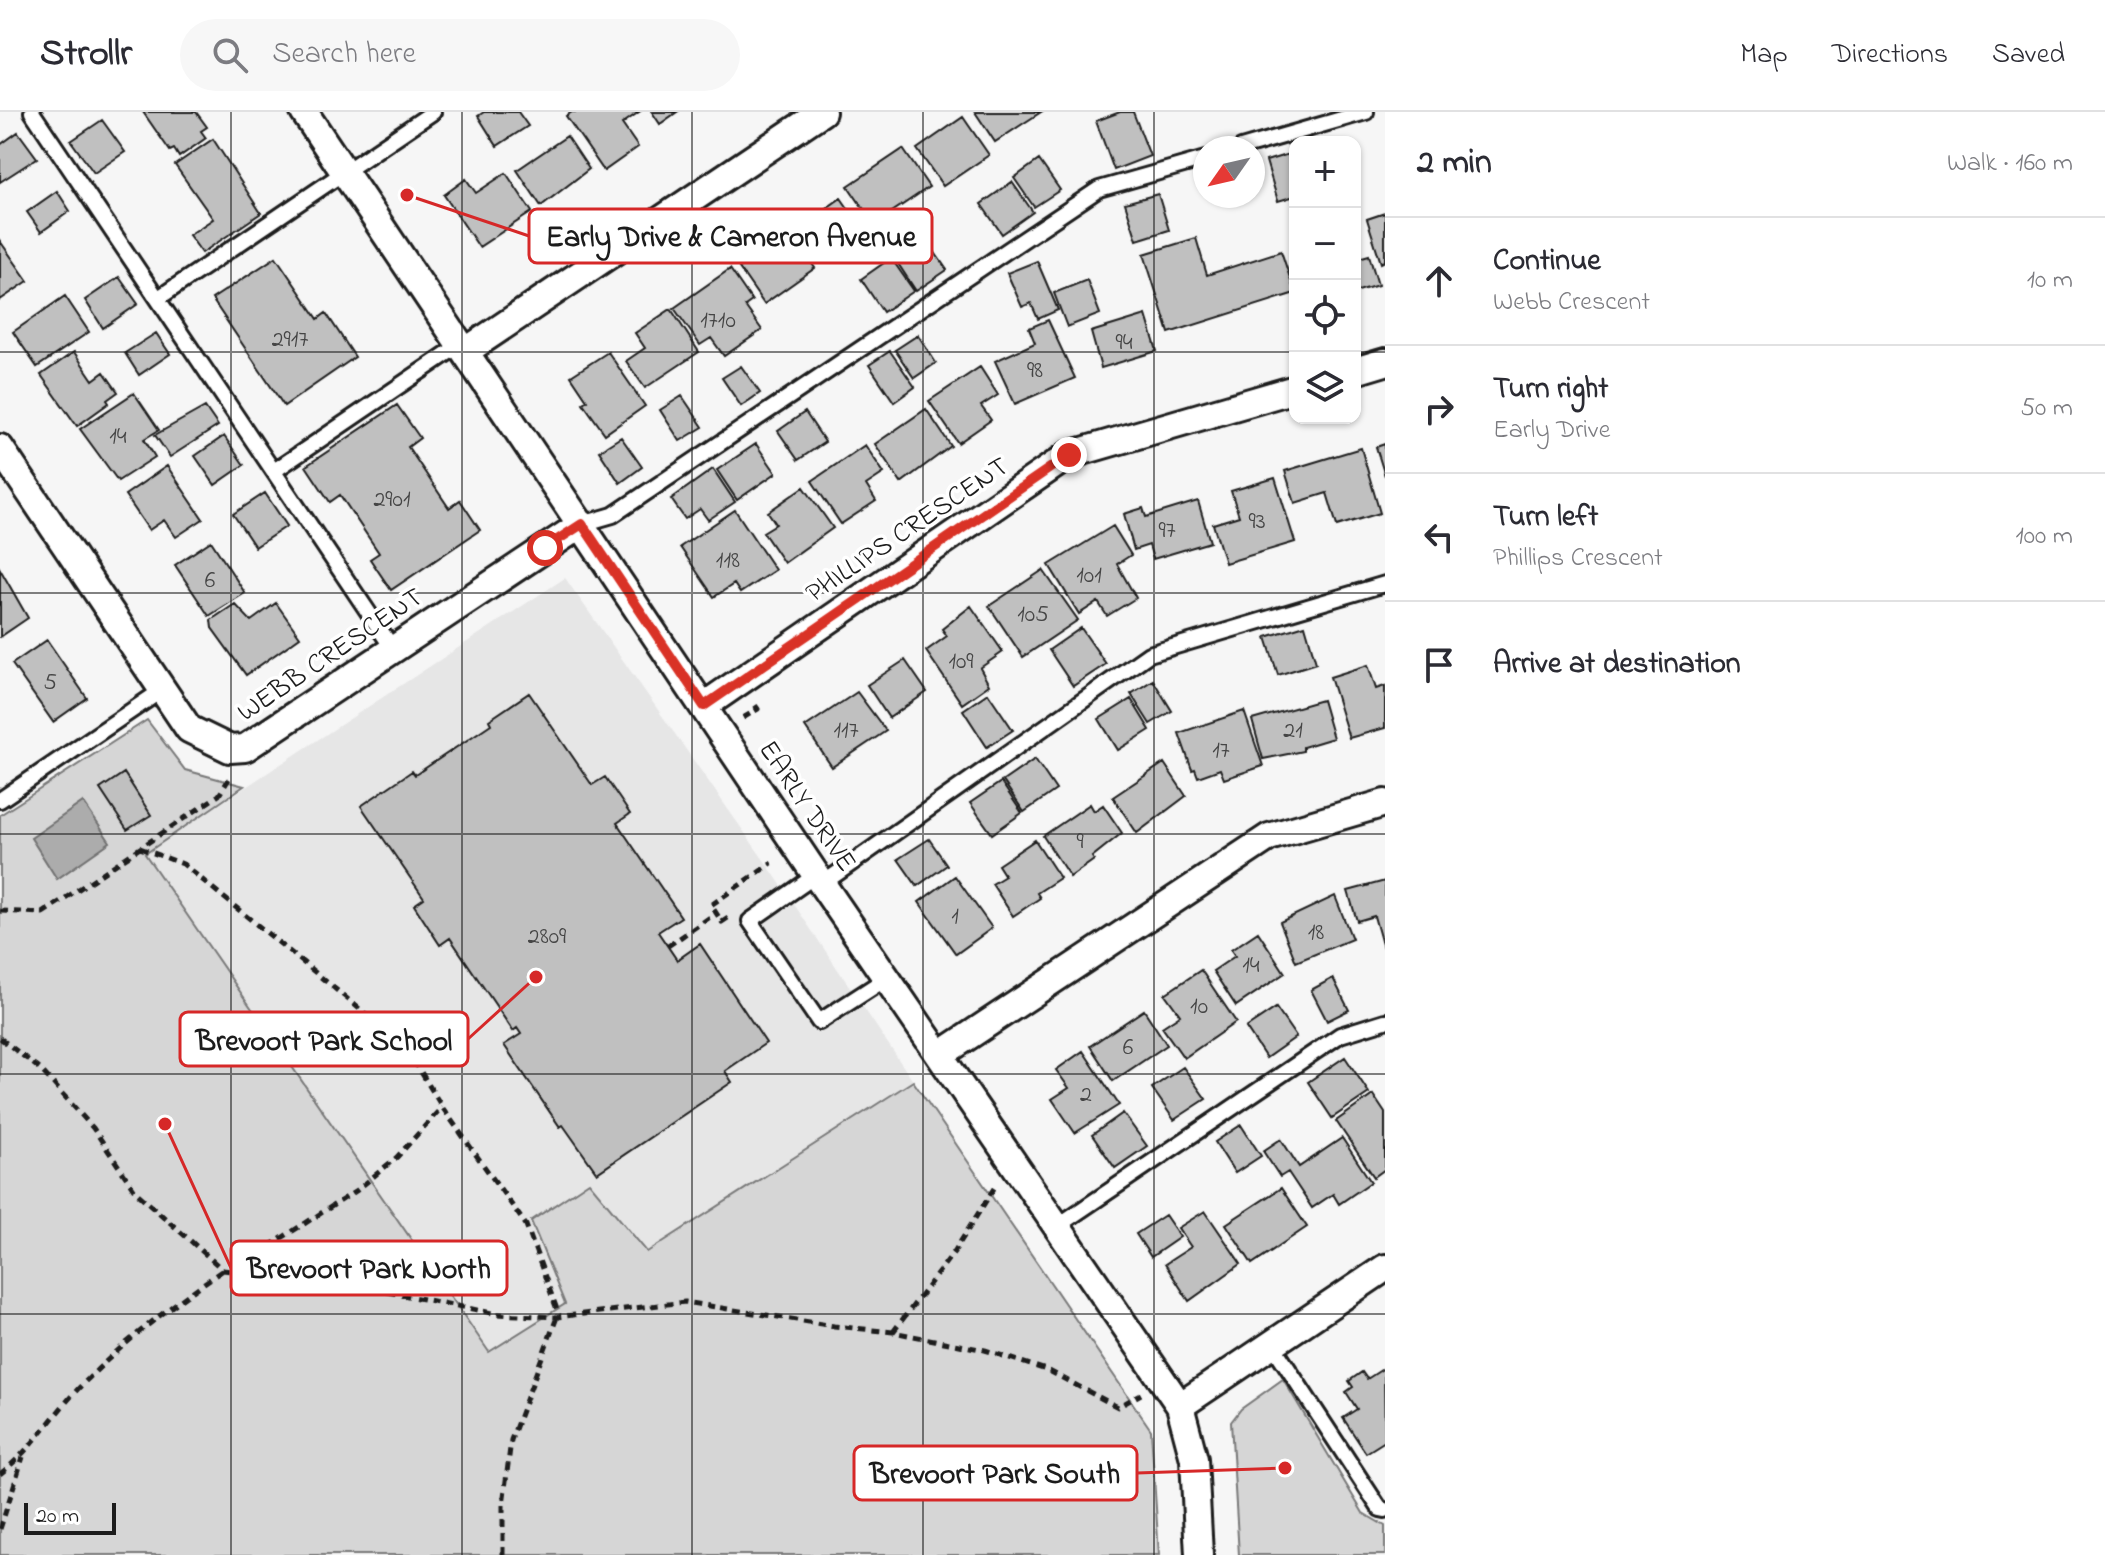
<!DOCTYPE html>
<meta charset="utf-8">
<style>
:root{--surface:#fff;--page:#f7f7f7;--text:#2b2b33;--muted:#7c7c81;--line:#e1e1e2}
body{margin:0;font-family:"Indie Flower",sans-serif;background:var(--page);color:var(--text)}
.controls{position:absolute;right:24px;top:24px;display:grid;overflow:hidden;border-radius:16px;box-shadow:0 2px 6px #0004}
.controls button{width:72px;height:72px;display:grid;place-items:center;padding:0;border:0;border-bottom:2px solid var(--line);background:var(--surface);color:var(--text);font:40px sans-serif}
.compass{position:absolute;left:1193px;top:24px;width:72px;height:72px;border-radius:50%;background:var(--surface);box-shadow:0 2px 6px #0004;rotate:236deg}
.scale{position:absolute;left:24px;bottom:20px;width:92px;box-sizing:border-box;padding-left:8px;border:4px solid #1c1c1c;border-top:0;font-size:22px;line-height:28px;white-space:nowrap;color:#1c1c1c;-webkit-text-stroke:6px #fff;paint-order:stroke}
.stop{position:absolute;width:24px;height:24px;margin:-18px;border:6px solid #d93025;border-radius:50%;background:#fff}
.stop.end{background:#d93025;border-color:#fff;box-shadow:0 2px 8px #0008}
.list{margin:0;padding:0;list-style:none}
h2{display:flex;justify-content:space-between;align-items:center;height:104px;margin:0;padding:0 32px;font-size:34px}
h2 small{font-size:26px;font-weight:400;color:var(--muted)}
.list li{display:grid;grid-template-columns:52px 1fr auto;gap:24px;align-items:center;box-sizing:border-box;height:128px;padding:0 32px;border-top:2px solid var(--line)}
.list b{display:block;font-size:30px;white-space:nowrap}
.list p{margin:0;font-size:26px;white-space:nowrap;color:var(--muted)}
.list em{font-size:26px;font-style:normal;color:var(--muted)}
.icon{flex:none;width:44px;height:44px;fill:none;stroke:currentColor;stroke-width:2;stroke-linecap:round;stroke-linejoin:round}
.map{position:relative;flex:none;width:1385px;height:1443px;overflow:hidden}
header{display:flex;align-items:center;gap:48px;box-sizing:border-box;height:112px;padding:0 40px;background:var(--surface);border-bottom:2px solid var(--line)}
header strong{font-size:38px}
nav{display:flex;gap:44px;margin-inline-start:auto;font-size:28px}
.search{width:560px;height:72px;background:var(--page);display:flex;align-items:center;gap:20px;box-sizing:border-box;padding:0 28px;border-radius:44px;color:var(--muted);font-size:30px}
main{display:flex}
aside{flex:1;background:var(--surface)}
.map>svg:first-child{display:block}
.built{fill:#e6e6e6}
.green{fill:#d6d6d6;stroke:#797979;stroke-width:2}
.water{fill:#acacac;stroke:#727272;stroke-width:2}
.building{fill:#c0c0c0;stroke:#1c1c1c;stroke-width:2}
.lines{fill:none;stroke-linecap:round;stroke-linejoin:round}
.service-casing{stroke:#1c1c1c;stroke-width:20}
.minor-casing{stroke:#1c1c1c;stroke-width:32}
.path{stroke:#1c1c1c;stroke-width:5;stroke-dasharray:8 6;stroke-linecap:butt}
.service{stroke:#fff;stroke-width:14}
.minor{stroke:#fff;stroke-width:26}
.route{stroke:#d93025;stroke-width:10}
.grid{fill:none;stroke:#1c1c1c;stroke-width:2;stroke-opacity:0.55}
.labels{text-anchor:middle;stroke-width:7;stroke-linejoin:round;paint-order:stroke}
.number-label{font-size:24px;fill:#454545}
.street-label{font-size:28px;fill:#1c1c1c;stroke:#fff}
.leader{fill:none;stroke:#d62828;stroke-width:3}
.callout-dot{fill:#d62828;stroke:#fff;stroke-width:3}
.callout{fill:#fff;stroke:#d62828;stroke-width:3}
.callout-label{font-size:30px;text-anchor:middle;font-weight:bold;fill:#1c1c1c}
</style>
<header>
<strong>Strollr</strong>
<div class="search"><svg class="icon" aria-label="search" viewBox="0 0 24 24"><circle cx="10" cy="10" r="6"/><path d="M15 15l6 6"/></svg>Search here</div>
<nav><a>Map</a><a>Directions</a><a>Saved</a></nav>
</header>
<main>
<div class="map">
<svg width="1385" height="1443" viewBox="0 0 1385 1443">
<rect width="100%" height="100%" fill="#f6f6f6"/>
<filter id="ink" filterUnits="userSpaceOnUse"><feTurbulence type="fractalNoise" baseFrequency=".0125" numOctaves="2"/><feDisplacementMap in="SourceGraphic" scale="16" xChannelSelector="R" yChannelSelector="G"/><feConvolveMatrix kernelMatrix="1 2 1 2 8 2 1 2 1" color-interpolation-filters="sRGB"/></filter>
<g filter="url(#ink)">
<!-- built -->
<path class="built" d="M565,466l208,295 140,208 -424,271 -344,-499z"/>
<!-- green -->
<path class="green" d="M147,608l38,50 59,16 -99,68 344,498 76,-48 -34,-83 58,-39 58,70 266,-171 238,349 8,125h-1159v-740z
M1283,1267l80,134 22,13v29h-146l-8,-133 10,-13z"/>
<!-- water -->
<path class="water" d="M83,690l27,40 -53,37 -26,-41z"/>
<!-- building -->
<path class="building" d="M143,0h53l11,15 -6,4 5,7 -27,19 -5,-8 -4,2z
M484,0h34l10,14 -31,20 -19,-30z
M572,0h67l-17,12 16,23 -34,24 -38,-55z
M652,0h25l-17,12z
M975,0h66l-46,30z
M1120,0h13l17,44 -36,14 -18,-49z
M963,5l26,38 -46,31 -26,-37z
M102,8l23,32 -31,21 -23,-32z
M18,20l19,26 -37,24v-37z
M567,24l22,33 -48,37 -24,-36z
M213,27l48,74 -59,40 -13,-18 24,-16 -38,-54z
M903,37l26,38 -55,37 -26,-38z
M1289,42l6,19v23l-17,5 -12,-40z
M1039,48l21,30 -26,17 -20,-29z
M506,61l26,39 -53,35 -35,-52 22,-16 10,14z
M1012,70l21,30 -31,22 -21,-30z
M57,79l13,20 -29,21 -14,-20z
M1158,82l11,36 -32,10 -12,-37z
M841,86l23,33 -45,30 -22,-32z
M1385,101v48l-4,2 -14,-44z
M790,121l25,35 -51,36 -25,-36z
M925,126l22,32 -31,21 -21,-32z
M1196,126l11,37 74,-24 14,42 -126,40 -25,-79z
M0,129l28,40 -28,19z
M1369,143l9,30 -23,7v-33z
M276,145l42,62 8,-6 29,44 -71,49 -72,-107z
M891,146l23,33 -31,21 -22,-33z
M1037,149l21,49 -20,9 -7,-16 -9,4 -15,-34z
M730,157l22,32 -7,5 17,24 -38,26 -13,-18 -11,7 -26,-37z
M119,165l19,27 -35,24 -18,-28z
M1087,168l13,34 -33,13 -13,-34z
M65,184l24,36 -52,35 -24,-35z
M671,197l28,43 -54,36 -19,-27 19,-13 -10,-15z
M1146,203l11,36 -56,17 -10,-36z
M1048,208l27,58 -60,26 -20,-43 40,-18 -6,-15z
M156,221l14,21 -31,21 -14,-22z
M918,223l18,28 -22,15 -19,-28z
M890,239l25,36 -21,15 -25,-37z
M74,240l19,28 11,-8 14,20 -11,8 2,3 -32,23 -36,-51z
M608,240l37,54 -40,28 -22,-31 4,-3 -16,-24z
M741,254l19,27 -19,13 -19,-28z
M980,255l18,28 -17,11 10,14 -33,23 -29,-42z
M134,281l25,37 -15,9 11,18 -37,24 -38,-52z
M682,284l21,31 -23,14 -20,-31z
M397,293l23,33 -12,9 41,61 11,-8 20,30 -89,60 -21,-31 9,-6 -39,-58 -10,7 -24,-36z
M205,295l13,19 -48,31 -15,-22z
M926,297l25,37 -50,37 -26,-39z
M805,300l20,30 -27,18 -20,-29z
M224,324l20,29 -29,20 -20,-29z
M621,325l21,30 -22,16 -21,-32z
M756,332l20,29 -39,27 -20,-30z
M1385,332v32l-9,-29z
M865,333l19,28 -18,12 10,16 -35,23 -29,-43z
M1361,336l19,65 -43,13 -10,-33 -32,10 -10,-32z
M167,354l36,53 -27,18 -12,-17 -15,10 -24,-35z
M713,357l22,33 -27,18 -8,-11 -15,10 -14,-20z
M1275,366l20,64 -70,21 -12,-39 26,-8 -8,-25z
M804,375l29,41 -49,35 -21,-31 13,-8 -8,-12z
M265,381l22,33 -32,21 -22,-33z
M1198,389l12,41 -57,17 -4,-14 -15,5 -10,-36 19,-6 3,9z
M735,398l40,60 -35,23 -6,-9 -20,13 -34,-50z
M1113,414l18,29 -14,9 19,34 -29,18 -9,-14 -19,12 -30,-49z
M211,429l34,52 -36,23 -34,-51z
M0,457l28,49 -28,19z
M1043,458l35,50 -55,37 -34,-51z
M276,491l24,34 -54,38 -34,-47 -1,-8 24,-16 16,17z
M971,494l32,46 -23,16 9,17 -27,19 -36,-53 21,-15 -5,-7z
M1305,513l11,38 -38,12 -12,-38z
M1081,516l25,36 -33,22 -24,-36z
M47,528l40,58 -34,24 -41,-58z
M905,548l22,32 -38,26 -22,-33z
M1368,553l8,24 9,-3v42l-36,10 -19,-61z
M1153,568l19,31 -22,13 -19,-30z
M857,580l29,39 -54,36 -27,-40z
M529,581l63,92 13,-8 25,37 -13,9 64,94 -23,15 19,28 23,-16 66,99 -41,28 7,11 -135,91 -34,-48 -3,2 -56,-82 17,-11 -4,-6 -4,3 -63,-93 -10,7 -26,-40 10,-7 -63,-92 51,-35 3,4 76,-51 -2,-4z
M988,581l25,37 -26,17 -24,-37z
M1131,587l19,31 -32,20 -19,-31z
M1322,588l11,38 -30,9v4l-40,8 -11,-39z
M1244,599l19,55 -39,13 -4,-10 -22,8 -3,-8 -3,1 -13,-37z
M1035,647l21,31 -32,22 -21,-31z
M1164,651l22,33 -49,37 -24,-36z
M124,661l27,42 -24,15 -27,-41z
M1001,670l21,31 -30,21 -22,-31z
M1090,692l4,7 9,-6 19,28 -30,24 2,3 -24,17 -27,-41z
M929,727l18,26 -30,21 -19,-27z
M1035,728l25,38 -23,15 3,5 -27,18 -21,-32 13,-8 -7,-11z
M955,764l37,52 -36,26 -37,-52z
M1385,769v66l-2,1 -9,-32 -17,5 -9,-30z
M1335,784l17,43 -56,23 -16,-40z
M1258,820l27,41 -49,33 -23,-35 22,-15 -4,-6z
M1201,858l35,52 -52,36 -22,-31 18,-12 -15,-21z
M1333,866l16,32 -22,11 -16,-31z
M1276,896l20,29 -30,21 -20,-30z
M1144,898l23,35 -54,36 -23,-35z
M1083,939l36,54 -44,28 -23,-34 17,-11 -13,-18z
M1345,945l24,36 -37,25 -24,-36z
M1183,955l23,32 -32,21 -22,-32z
M1373,983l12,18v56l-11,8 -38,-56z
M1123,1001l24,33 -32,22 -23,-33z
M1241,1013l20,31 -26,17 -20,-31z
M1342,1026l29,44 -32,22 -6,-10 -21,14 -24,-36 -8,5 -17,-26 18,-12 18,28z
M1281,1076l26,39 -55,37 -26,-40z
M1205,1099l36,53 -52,37 -24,-37 26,-17 -13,-19z
M1165,1103l15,22 -29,20 -15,-23z
M1384,1256l1,73 -19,12 -23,-35 14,-9 -11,-17 7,-5 -4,-6 13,-9 5,7z"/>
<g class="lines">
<!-- service casing -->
<g class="service-casing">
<path id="service" d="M32,0l361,537
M1241,36l125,-36
M160,185l273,-185
M274,359l187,-127
M582,412l31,-9 486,-326 106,-30
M0,688l162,-110
M816,763l-66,46 69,101 68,-44
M822,772l327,-230 236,-70
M1056,1115l284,-192 45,-14
M1272,1232l108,165 5,1"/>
</g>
<!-- minor casing -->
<g class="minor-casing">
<path id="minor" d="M304,0l518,772 358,522 14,53 5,96
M466,239l356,-239
M1355,259l30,-9
M0,336l189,281 41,20 15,-1 337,-224
M704,594l365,-251 226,-66
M940,943l329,-218 116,-34
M1180,1294l205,-138"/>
</g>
<!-- path -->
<path class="path" d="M743,606l15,-9 -5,-7
M140,736l43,16 223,183 36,60 84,118 33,90
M0,799l43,2 176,-118 13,-21
M728,806l-6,4 -11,-17 61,-42
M668,834l48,-33
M0,926l41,32 52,58 43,64 87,78 140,17 134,27 60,3 128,-15 149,24 59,6 92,18 64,21 69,36 23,-13
M233,1157l123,-78 41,-34 45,-50
M893,1220l61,-80 42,-67
M0,1362c35,-27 56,-65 88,-95 40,-41 88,-77 135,-109
M0,1417l23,-72
M503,1443v-50l8,-65 46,-123"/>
<!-- service -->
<use href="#service" class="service"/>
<!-- minor -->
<use href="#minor" class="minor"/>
</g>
</g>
<g class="lines" filter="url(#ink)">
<!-- route -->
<path class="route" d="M545,436l37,-24 122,182 365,-251"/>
</g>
<!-- grid -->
<path class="grid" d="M231,0v1443M462,0v1443M692,0v1443M923,0v1443M1154,0v1443M0,240h1295M1355,240h30M0,481h1385M0,722h1385M0,962h1385M0,1202h1385"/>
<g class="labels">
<!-- number labels -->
<g class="number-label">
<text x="718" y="215">1710</text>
<text x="290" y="234">2917</text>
<text x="1124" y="237">94</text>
<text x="1035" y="265">98</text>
<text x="118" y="331">14</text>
<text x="392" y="394">2901</text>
<text x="1257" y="416">93</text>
<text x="1167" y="425">97</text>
<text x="728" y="455">118</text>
<text x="1089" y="470">101</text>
<text x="210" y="475">6</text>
<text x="1033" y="509">105</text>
<text x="961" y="556">109</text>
<text x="50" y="577">5</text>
<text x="846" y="625">117</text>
<text x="1293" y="625">21</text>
<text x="1221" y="645">17</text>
<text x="1080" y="736">9</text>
<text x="955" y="811">1</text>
<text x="1316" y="827">18</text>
<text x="547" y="831">2809</text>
<text x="1251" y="860">14</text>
<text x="1199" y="901">10</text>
<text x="1128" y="942">6</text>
<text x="1086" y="989">2</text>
</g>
<!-- street labels -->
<g class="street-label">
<text transform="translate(906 416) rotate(-34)" y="10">PHILLIPS CRESCENT</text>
<text transform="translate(329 541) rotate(-34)" y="10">WEBB CRESCENT</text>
<text transform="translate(809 693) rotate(56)" y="10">EARLY DRIVE</text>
</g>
</g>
<!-- callouts -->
<path class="leader" d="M407 83L529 124M536 865L468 927M165 1012L231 1156M1285 1356L1137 1361"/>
<g class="callout-dot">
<circle cx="407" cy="83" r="8"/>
<circle cx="536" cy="865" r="8"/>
<circle cx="165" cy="1012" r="8"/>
<circle cx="1285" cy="1356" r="8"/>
</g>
<g class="callout">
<rect x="529" y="97" width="403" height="54" rx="8"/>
<rect x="180" y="900" width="288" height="54" rx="8"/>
<rect x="231" y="1129" width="276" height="54" rx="8"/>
<rect x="854" y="1334" width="283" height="54" rx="8"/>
</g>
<g class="callout-label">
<text x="731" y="134">Early Drive &amp; Cameron Avenue</text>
<text x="324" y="938">Brevoort Park School</text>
<text x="369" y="1166">Brevoort Park North</text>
<text x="995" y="1371">Brevoort Park South</text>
</g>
</svg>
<div class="controls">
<button>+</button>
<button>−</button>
<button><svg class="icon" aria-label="locate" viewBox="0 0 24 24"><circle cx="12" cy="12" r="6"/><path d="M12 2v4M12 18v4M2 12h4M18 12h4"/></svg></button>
<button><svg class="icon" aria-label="layers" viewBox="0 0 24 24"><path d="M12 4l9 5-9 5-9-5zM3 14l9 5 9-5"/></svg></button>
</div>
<svg class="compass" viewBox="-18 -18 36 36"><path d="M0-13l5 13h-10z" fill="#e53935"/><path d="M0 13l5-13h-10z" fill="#7c7c81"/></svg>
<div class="scale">20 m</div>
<div class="stop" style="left:545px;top:436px"></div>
<div class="stop end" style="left:1069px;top:343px"></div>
</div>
<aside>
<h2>2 min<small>Walk · 160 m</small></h2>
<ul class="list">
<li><svg class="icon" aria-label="ahead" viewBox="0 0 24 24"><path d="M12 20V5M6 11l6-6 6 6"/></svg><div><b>Continue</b><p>Webb Crescent</p></div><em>10 m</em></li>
<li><svg class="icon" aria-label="right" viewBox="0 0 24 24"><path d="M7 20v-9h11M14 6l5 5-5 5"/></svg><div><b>Turn right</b><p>Early Drive</p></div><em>50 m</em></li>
<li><svg class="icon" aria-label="left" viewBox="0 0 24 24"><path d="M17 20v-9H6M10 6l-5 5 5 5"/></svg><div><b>Turn left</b><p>Phillips Crescent</p></div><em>100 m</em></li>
<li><svg class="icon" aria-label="arrive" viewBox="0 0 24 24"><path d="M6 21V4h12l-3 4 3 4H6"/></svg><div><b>Arrive at destination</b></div></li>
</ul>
</aside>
</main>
